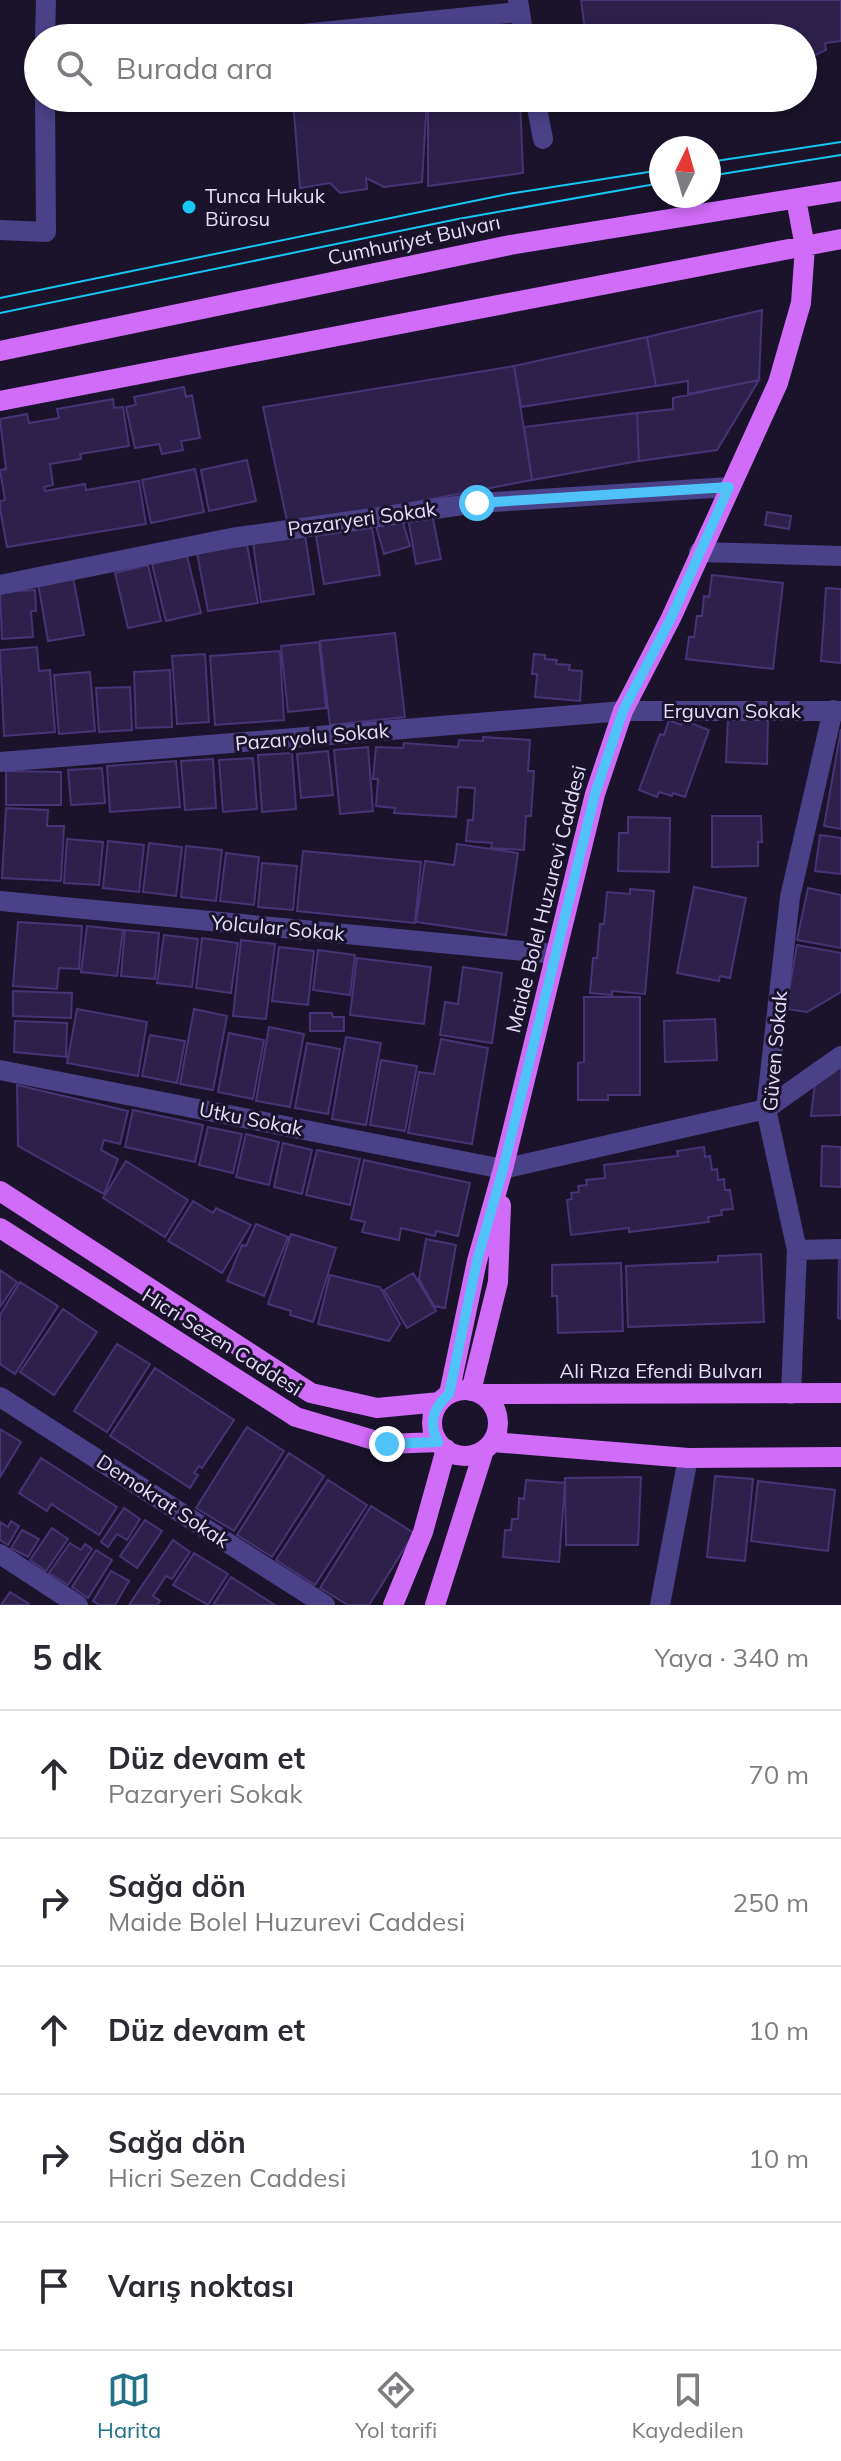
<!DOCTYPE html>
<html lang="tr">
<meta charset="utf-8">
<style>
:root{--surface:#fff;--page:#f2f2f3;--text:#2b2b33;--muted:#7c7c81;--line:#e1e1e2;--accent:#217289}
body{margin:0;font-family:Mulish,sans-serif;background:var(--page);color:var(--text)}
.compass{position:absolute;left:649px;top:136px;width:72px;height:72px;border-radius:50%;background:var(--surface);box-shadow:0 4px 12px #0003;rotate:5deg}
.stop{position:absolute;width:24px;height:24px;margin:-18px;border:6px solid #4fc3f7;border-radius:50%;background:#fff}
.stop.end{background:#4fc3f7;border-color:#fff;box-shadow:0 2px 8px #0008}
.list{margin:0;padding:0;list-style:none}
h2{display:flex;justify-content:space-between;align-items:center;height:104px;margin:0;padding:0 32px;font-size:34px}
h2 small{font-size:26px;font-weight:400;color:var(--muted)}
.list li{display:grid;grid-template-columns:52px 1fr auto;gap:24px;align-items:center;box-sizing:border-box;height:128px;padding:0 32px;border-top:2px solid var(--line)}
.list b{display:block;font-size:30px;white-space:nowrap}
.list p{margin:0;font-size:26px;white-space:nowrap;color:var(--muted)}
.list em{font-size:26px;font-style:normal;color:var(--muted)}
.icon{flex:none;width:44px;height:44px;fill:none;stroke:currentColor;stroke-width:2;stroke-linecap:round;stroke-linejoin:round}
.map{position:relative;flex:none;width:841px;height:1605px;overflow:hidden}
.search{position:absolute;background:var(--surface);box-shadow:0 4px 12px #0003;left:24px;right:24px;top:24px;height:88px;display:flex;align-items:center;gap:20px;box-sizing:border-box;padding:0 28px;border-radius:44px;color:var(--muted);font-size:30px}
.sheet{height:744px;background:var(--surface)}
nav{display:flex;justify-content:space-around;align-items:center;box-sizing:border-box;height:112px;border-top:2px solid var(--line);background:var(--surface);font-size:22px;color:var(--muted)}
nav a{display:grid;justify-items:center;gap:4px}
nav .on{color:var(--accent)}
.map>svg:first-child{display:block}
.building{fill:#2d204b;stroke:#473376;stroke-width:2}
.lines{fill:none;stroke-linecap:round;stroke-linejoin:round}
.minor{stroke:#4a4188;stroke-width:20}
.major{stroke:#d16cf8;stroke-width:20}
.tram{stroke:#15c8f3;stroke-width:2}
.route{stroke:#4fc3f7;stroke-width:10}
.poi-dot{fill:#15c8f3;stroke:#1a132b;stroke-width:3}
.labels{text-anchor:middle;stroke-width:6;stroke-linejoin:round;paint-order:stroke}
.poi-label{font-size:20px;fill:#e5dffd;stroke:#1a132b;text-anchor:start}
.street-label{font-size:20px;fill:#e5dffd;stroke:#1a132b}
</style>
<div class="map">
<svg width="841" height="1605" viewBox="0 0 841 1605">
<rect width="100%" height="100%" fill="#1a132b"/>
<!-- building -->
<path class="building" d="M581,0h260v41l-16,2 1,7 -23,11v-23h-217z
M335,98h92l-5,84 -38,5 -18,-9 1,11 -27,4 -10,-10 -30,5 -7,-87z
M428,98h92l3,75 -95,13z
M762,310l-3,70 -71,14v-13l-32,5 -9,-49z
M647,337l9,49 -135,21 -7,-41z
M514,366l18,114 -244,46 -25,-119z
M759,380l-42,70 -78,11 -2,-48 36,-4v-11z
M184,387l2,10 6,-2 8,43 -19,3 2,9 -21,4 -3,-10 -24,4 -9,-41 10,-2 -2,-8z
M113,399l1,9 9,-1 6,39 -49,8 1,5 -31,5 3,21 -9,2 1,4 40,-7 1,6 53,-9 7,43 -139,23 -7,-38v-8l5,-1 -5,-30 6,-1 -6,-50 27,-5 2,9 30,-5 -2,-9z
M637,413l2,48 -107,19 -8,-53z
M247,460l9,41 -47,10 -8,-41z
M195,469l9,43 -53,11 -9,-43z
M767,512l24,4 -2,13 -24,-4z
M432,514l9,45 -25,5 -8,-46z
M401,516l9,30 -26,8 -9,-31z
M372,528l8,47 -56,9 -8,-48z
M305,535l9,59 -53,8 -8,-60z
M247,545l11,58 -50,8 -11,-58z
M187,556l14,57 -35,8 -14,-57z
M148,565l13,56 -33,7 -13,-55z
M712,575l71,8 -10,86 -87,-10 3,-22h5l3,-21h5l2,-20 5,1z
M73,577l11,58 -36,6 -10,-58z
M826,588l15,1v74l-20,-2z
M35,590l1,21h-5l2,26 -31,2 -2,-47z
M395,633l10,84 -75,8 -10,-84z
M319,642l7,66 -38,4 -7,-66z
M37,647l2,24 11,-1 5,62 -51,4 -4,-86z
M280,651l4,69 -69,5 -5,-69z
M205,654l4,68 -32,2 -5,-68z
M534,654l11,1v4l12,1 -1,4 14,1 -1,5 13,1 -2,30 -45,-4 2,-23h-5z
M170,670l2,57 -36,1 -2,-56z
M90,672l5,59 -36,3 -5,-59z
M130,687l2,43 -33,2 -3,-44z
M728,717l40,1 -1,46 -41,-2z
M669,720l12,5 2,-5 26,10 -24,67 -12,-4 -1,3 -13,-4 -2,5 -18,-7 21,-56 4,1z
M841,729v100l-17,-3z
M483,737l47,3 -2,31h6l-3,45h-5l-2,34 -33,-2 1,-5 -26,-2 2,-21h5l2,-32 -17,-1 -2,30 -62,-4 1,-5 -19,-2 2,-27h-5l3,-32 27,1 1,-5 54,4 1,-7 24,1z
M368,747l5,64 -33,3 -6,-64z
M328,751l5,44 -32,3 -4,-44z
M292,753l4,56 -34,3 -4,-57z
M253,758l4,51 -34,3 -4,-52z
M213,759l3,49 -31,2 -4,-49z
M176,761l4,46 -70,5 -3,-46z
M102,768l3,35 -34,2 -3,-35z
M6,771l55,1v33h-55z
M6,808l42,2 -1,16h17l-3,55 -59,-3z
M712,816h49l1,26h-4v24l-46,1z
M628,817l42,1 -1,54 -51,-1 1,-38h9z
M820,835l21,3v36l-26,-3z
M67,839l36,3 -4,43 -35,-2z
M108,841l36,4 -5,47 -36,-4z
M149,843l33,4 -6,49 -33,-4z
M457,844l61,9 -12,82 -90,-13 9,-61 29,4z
M186,846l36,4 -6,51 -35,-4z
M303,851l118,11 -6,61 -118,-12z
M226,853l33,4 -5,48 -34,-4z
M262,863l35,3 -4,44 -35,-3z
M694,887l52,11 -16,80 -10,-2 -1,5 -42,-8z
M808,888l33,7v53l-44,-8z
M630,889l24,2 -9,103 -33,-3v4l-22,-2 3,-35h4l3,-34h4l3,-32 23,2z
M18,922l64,4 -3,43 -20,-1 -2,21 -44,-3z
M87,926l36,4 -6,46 -36,-4z
M125,930l34,3 -4,46 -34,-3z
M164,935l34,4 -6,48 -35,-4z
M202,938l36,5 -7,50 -35,-5z
M241,940l34,4 -9,75 -33,-3z
M797,945l44,8v39l-34,20 -21,-3z
M279,947l35,4 -6,54 -36,-4z
M318,950l37,5 -5,40 -37,-5z
M357,958l74,9 -7,57 -74,-9z
M463,967l39,6 -10,70 -52,-8 5,-33 13,2z
M13,991l59,2 -1,25 -58,-2z
M584,997h56v98h-32v5h-30v-37l6,-1z
M77,1009l70,13 -9,54 -71,-13z
M194,1009l33,7 -14,74 -33,-6z
M310,1013h22l1,4h11v14h-34z
M715,1019l2,41 -52,2 -1,-41z
M15,1021l52,2 -1,34 -52,-5z
M269,1027l35,7 -14,73 -34,-6z
M229,1033l35,7 -11,59 -35,-7z
M150,1035l35,6 -8,42 -35,-7z
M346,1037l35,6 -15,82 -34,-6z
M441,1039l47,9 -16,96 -64,-11 11,-61 15,2z
M307,1043l33,6 -12,65 -33,-6z
M381,1060l36,6 -12,65 -35,-6z
M841,1064v51l-30,1 5,-42z
M17,1085l111,26 -8,33 -16,-4 -3,10 17,9 -14,35 -86,-48z
M133,1110l70,15 -8,37 -70,-15z
M208,1127l34,7 -9,39 -34,-8z
M246,1134l33,8 -10,43 -33,-8z
M283,1143l29,7 -10,44 -28,-7z
M822,1146l19,1v40l-20,-1z
M704,1147l1,10 5,-1 2,14 5,-1 1,11 6,-1 1,11h5l3,19 -12,1 1,5 -14,2 1,5 -80,10v-4l-58,7 -4,-35 5,-1 -1,-6 8,-1 -1,-6 9,-1 -1,-5 19,-2 -1,-13 74,-9 -1,-5z
M317,1150l43,9 -10,46 -44,-10z
M364,1160l106,23 -12,53 -22,-5 -1,5 -34,-8 -2,12 -37,-8 3,-10 -14,-3z
M126,1161l62,39 -23,37 -62,-39z
M193,1201l20,12 3,-5 35,17 -29,48 -54,-32z
M256,1224l32,13 -24,59 -37,-15 15,-36 4,1z
M291,1234l45,14 -23,74 -23,-7 1,-4 -23,-7z
M426,1239l30,6 -11,63 -11,-2 -15,-27z
M839,1251h2v68l-3,-1z
M761,1254l3,68 -136,5 -2,-61 92,-4v-6z
M621,1263l2,68 -65,2 -1,-37h-5v-31z
M0,1270l17,12 -17,25z
M413,1273l23,38 -29,17 -23,-38z
M330,1275l50,12 20,37 -11,17 -71,-17z
M20,1282l38,24 -43,68 -15,-10v-49z
M63,1309l34,23 -43,63 -34,-23z
M117,1344l33,20 -43,68 -33,-21z
M155,1368l79,52 -32,48 -3,-2 -5,7 4,2 -8,13 -80,-52z
M247,1427l37,24 -50,80 -38,-23z
M0,1429l21,13 -21,35z
M289,1453l35,23 -52,81 -35,-22z
M41,1458l76,49 -18,28 -48,-31 -4,7 -28,-18z
M715,1476l38,3 -8,82 -38,-4z
M641,1477l-3,68h-72l-1,-67z
M328,1480l39,25 -52,80 -39,-25z
M526,1480l39,3 -6,79 -56,-5 2,-27h6l1,-11h6l1,-21 5,1z
M758,1481l77,9 -7,61 -77,-10z
M371,1506l43,27 -45,72h-21l-28,-17z
M124,1508l16,11 -13,21 -10,-6 -9,13 -7,-5z
M145,1520l17,11 -25,37 -17,-12z
M11,1521l8,5 -11,19 -8,-5v-18l8,5z
M52,1528l16,11 -22,32 -16,-11z
M22,1530l17,9 -11,18 -17,-9z
M173,1540l17,12 -18,27 -6,-3 -13,20 7,5 -3,4h-28z
M70,1543l11,7 4,-6 7,5 -24,36 -19,-12z
M96,1550l16,10 -24,38 -16,-11z
M194,1553l34,21 -20,31 -35,-20z
M111,1571l18,10 -14,24h-16l-6,-4z
M231,1577l44,28h-62z
M10,1592l19,12 -1,1h-27z"/>
<g class="lines">
<!-- minor -->
<path class="minor" d="M518,0l6,38
M45,38l1,-38
M263,38l256,-26
M535,98l8,41
M0,230l46,2 -1,-134
M699,552l142,4
M0,585l231,-47 246,-35 252,-16
M0,762l623,-51h218
M0,901l556,53
M0,1070l503,99 263,-60 75,-53
M797,1250l44,-1
M791,1394l6,-144 -31,-141 24,-212 43,-187
M0,1397l325,208
M0,1554l78,51
M660,1605l28,-147"/>
<!-- major -->
<path class="major" d="M0,351l510,-106 331,-54
M0,401l841,-162
M0,1191l311,202 66,15 63,-6
M0,1228l296,189 91,27 51,-2
M432 1423a33 33 0 1 1 66 0a33 33 0 1 1-66 0Z
M471,1391l27,-109 3,-77
M449,1394l28,-133 26,-92 92,-375 28,-83 48,-93 107,-235 23,-80 4,-56 -9,-48
M482,1394l359,-1
M492,1442l196,16 153,-1
M393,1605l30,-73 23,-83
M435,1605l49,-155"/>
<!-- tram -->
<path class="tram" d="M709,162l132,-20
M709,176l132,-21
M0,298l508,-104 153,-24
M0,313l458,-94 203,-36"/>
</g>
<g class="lines">
<!-- route -->
<path class="route" d="M387,1444l51,-2c-10,-19 -5,-34 11,-48l28,-133 26,-92 92,-375 28,-83 48,-93 58,-131 -252,16"/>
</g>
<!-- markers -->
<circle class="poi-dot" cx="189" cy="207" r="8"/>
<g class="labels">
<!-- poi labels -->
<g class="poi-label">
<text x="205" y="203">Tunca Hukuk<tspan x="205" dy="23">Bürosu</tspan></text>
</g>
<!-- street labels -->
<g class="street-label">
<text transform="translate(414 240) rotate(-12)" y="7">Cumhuriyet Bulvarı</text>
<text transform="translate(362 519) rotate(-8)" y="7">Pazaryeri Sokak</text>
<text x="732" y="718">Erguvan Sokak</text>
<text transform="translate(312 737) rotate(-5)" y="7">Pazaryolu Sokak</text>
<text transform="translate(546 899) rotate(-76)" y="7">Maide Bolel Huzurevi Caddesi</text>
<text transform="translate(278 928) rotate(5)" y="7">Yolcular Sokak</text>
<text transform="translate(775 1051) rotate(-85)" y="7">Güven Sokak</text>
<text transform="translate(251 1119) rotate(11)" y="7">Utku Sokak</text>
<text transform="translate(222 1342) rotate(32)" y="7">Hicri Sezen Caddesi</text>
<text x="661" y="1378">Ali Rıza Efendi Bulvarı</text>
<text transform="translate(163 1501) rotate(33)" y="7">Demokrat Sokak</text>
</g>
</g>
</svg>
<svg class="compass" viewBox="-18 -18 36 36"><path d="M0-13l5 13h-10z" fill="#e53935"/><path d="M0 13l5-13h-10z" fill="#7c7c81"/></svg>
<div class="stop" style="left:477px;top:503px"></div>
<div class="stop end" style="left:387px;top:1444px"></div>
<div class="search"><svg class="icon" aria-label="search" viewBox="0 0 24 24"><circle cx="10" cy="10" r="6"/><path d="M15 15l6 6"/></svg>Burada ara</div>
</div>
<section class="sheet">
<h2>5 dk<small>Yaya · 340 m</small></h2>
<ul class="list">
<li><svg class="icon" aria-label="ahead" viewBox="0 0 24 24"><path d="M12 20V5M6 11l6-6 6 6"/></svg><div><b>Düz devam et</b><p>Pazaryeri Sokak</p></div><em>70 m</em></li>
<li><svg class="icon" aria-label="right" viewBox="0 0 24 24"><path d="M7 20v-9h11M14 6l5 5-5 5"/></svg><div><b>Sağa dön</b><p>Maide Bolel Huzurevi Caddesi</p></div><em>250 m</em></li>
<li><svg class="icon" aria-label="ahead" viewBox="0 0 24 24"><path d="M12 20V5M6 11l6-6 6 6"/></svg><div><b>Düz devam et</b></div><em>10 m</em></li>
<li><svg class="icon" aria-label="right" viewBox="0 0 24 24"><path d="M7 20v-9h11M14 6l5 5-5 5"/></svg><div><b>Sağa dön</b><p>Hicri Sezen Caddesi</p></div><em>10 m</em></li>
<li><svg class="icon" aria-label="arrive" viewBox="0 0 24 24"><path d="M6 21V4h12l-3 4 3 4H6"/></svg><div><b>Varış noktası</b></div></li>
</ul>
</section>
<nav>
<a class="on"><svg class="icon" aria-label="map" viewBox="0 0 24 24"><path d="M3 6l6-2 6 2 6-2v14l-6 2-6-2-6 2zM9 4v14M15 6v14"/></svg>Harita</a>
<a><svg class="icon" aria-label="directions" viewBox="0 0 24 24"><path d="M12 3l9 9-9 9-9-9zM9 14v-3h6M13 9l2 2-2 2"/></svg>Yol tarifi</a>
<a><svg class="icon" aria-label="saved" viewBox="0 0 24 24"><path d="M7 4h10v16l-5-4-5 4z"/></svg>Kaydedilen</a>
</nav>
